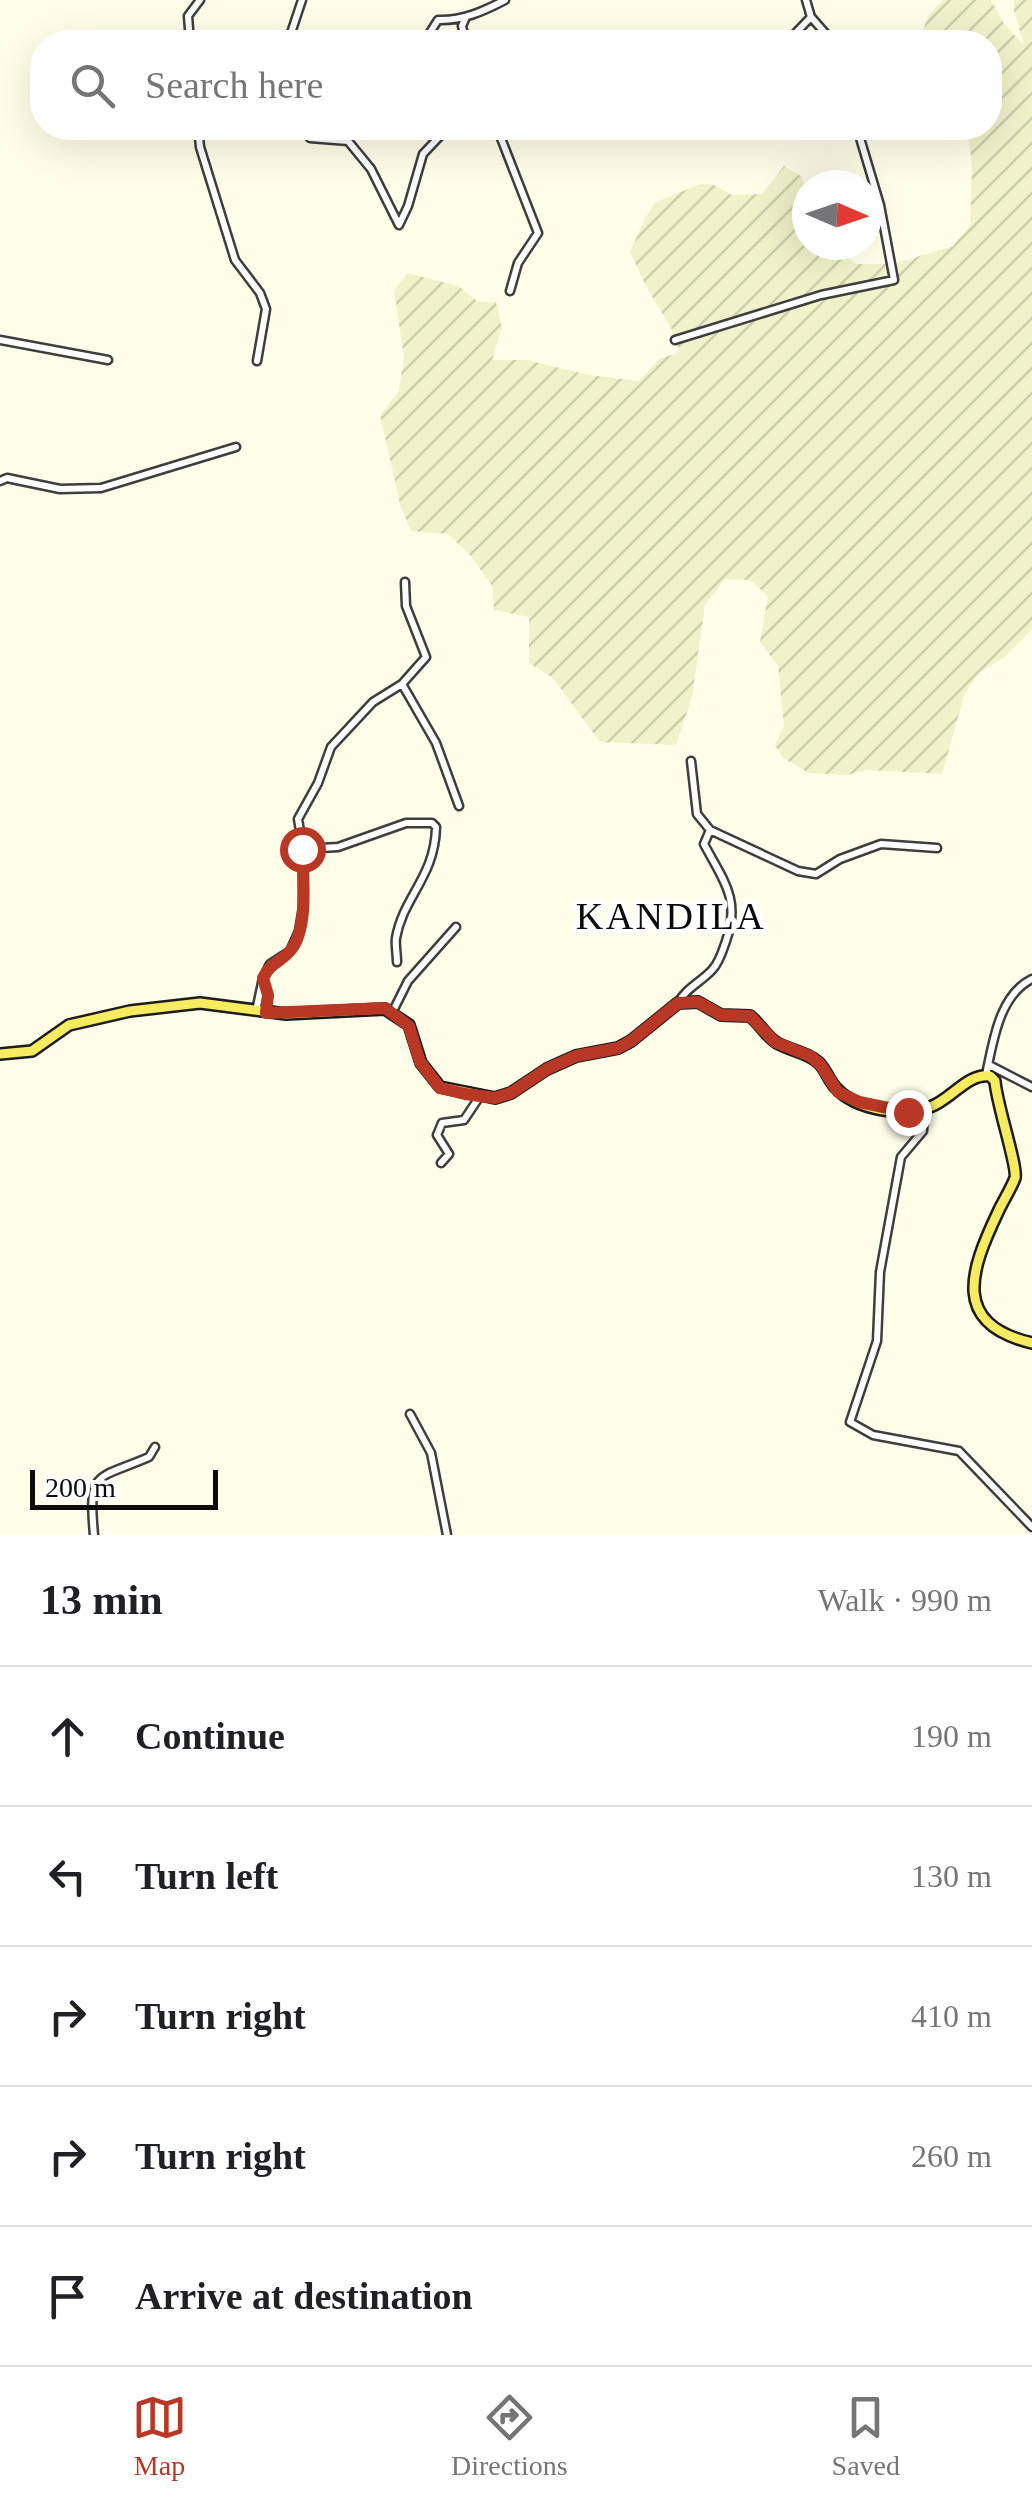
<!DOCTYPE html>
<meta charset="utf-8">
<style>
:root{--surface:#fff;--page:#f2f2f2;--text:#202124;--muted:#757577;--line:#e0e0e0;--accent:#b83725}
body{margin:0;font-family:"Times New Roman",serif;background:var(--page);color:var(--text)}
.compass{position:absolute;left:792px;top:170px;width:90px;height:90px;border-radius:50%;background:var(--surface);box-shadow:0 10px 40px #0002;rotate:92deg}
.scale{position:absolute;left:30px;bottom:25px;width:188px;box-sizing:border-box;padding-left:10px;border:5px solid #0b0b0b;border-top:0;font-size:28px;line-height:35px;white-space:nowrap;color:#0b0b0b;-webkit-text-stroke:8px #fff;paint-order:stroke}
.stop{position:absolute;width:30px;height:30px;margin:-22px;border:8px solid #b83725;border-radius:50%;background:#fff}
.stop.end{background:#b83725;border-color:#fff;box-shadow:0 2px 10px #0008}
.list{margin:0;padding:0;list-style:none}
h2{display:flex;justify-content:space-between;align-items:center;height:130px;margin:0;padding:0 40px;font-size:42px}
h2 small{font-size:32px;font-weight:400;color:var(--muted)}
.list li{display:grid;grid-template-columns:65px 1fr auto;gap:30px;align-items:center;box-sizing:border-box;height:140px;padding:0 40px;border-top:2px solid var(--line)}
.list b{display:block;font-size:38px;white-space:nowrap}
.list em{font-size:32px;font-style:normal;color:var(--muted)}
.icon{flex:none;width:55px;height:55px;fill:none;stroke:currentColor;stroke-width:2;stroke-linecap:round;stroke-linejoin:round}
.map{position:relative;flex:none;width:1032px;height:1535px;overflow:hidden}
.search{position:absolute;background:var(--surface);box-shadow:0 10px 40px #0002;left:30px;right:30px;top:30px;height:110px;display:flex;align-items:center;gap:25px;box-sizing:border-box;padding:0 35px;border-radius:40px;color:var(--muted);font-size:38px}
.sheet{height:830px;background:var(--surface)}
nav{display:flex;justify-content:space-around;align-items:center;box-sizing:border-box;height:140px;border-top:2px solid var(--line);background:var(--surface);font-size:28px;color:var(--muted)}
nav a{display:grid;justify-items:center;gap:5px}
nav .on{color:var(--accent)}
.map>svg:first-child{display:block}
.farmland{fill:url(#farmland-furrows)}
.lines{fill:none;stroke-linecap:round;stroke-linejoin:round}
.minor-casing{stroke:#3e3e3e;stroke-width:11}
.major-casing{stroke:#1c1c1c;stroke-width:14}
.minor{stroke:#fff;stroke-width:6}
.major{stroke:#f7ec60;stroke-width:9}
.route{stroke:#b83725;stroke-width:12}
.labels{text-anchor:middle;stroke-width:10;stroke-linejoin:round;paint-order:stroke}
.quarter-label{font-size:38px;letter-spacing:2.5px;fill:#0b0b0b;stroke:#fff}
</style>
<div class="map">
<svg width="1032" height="1535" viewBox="0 0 1032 1535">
<defs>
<pattern id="farmland-furrows" width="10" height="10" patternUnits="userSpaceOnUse" patternTransform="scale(2.5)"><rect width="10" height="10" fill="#f0f3ca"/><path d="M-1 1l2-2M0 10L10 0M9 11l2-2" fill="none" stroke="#cccfac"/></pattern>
</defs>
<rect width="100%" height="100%" fill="#fffee8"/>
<!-- farmland -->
<path class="farmland" d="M943,0h48l13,24 20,21 -10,-33v-12h18v629l-27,28 -26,16 -14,20 -23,81 -75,-4 -20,5 -38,-2 -26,-15 -8,-13 9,-20 -6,-59 -18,-24 8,-46 -18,-16 -25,-1 -20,26 -13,92 -16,48 -76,-3 -47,-64 -24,-15v-46l-35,-7 -2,-24 -21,-30 -23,-22 -37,-3 -10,-23 -21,-93 19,-24 5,-34 -10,-66 13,-18 51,13 20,16h18l6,26 -10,32h35l62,15 50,6 20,-22 21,-7 -8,-22 -26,-44 -16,-34 15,-34 11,-16 44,-18 14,1 18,10 30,-1 22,-28 17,10 6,14v55h28l21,19h37l60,-18 17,-20 2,-61 -5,-37h23v-86h-65l-5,-5 9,-22z"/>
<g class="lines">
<!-- minor casing -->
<g class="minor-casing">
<path id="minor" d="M806,0l5,17 22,25
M466,17l-4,9 4,16
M190,42l-2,-26 12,-16
M288,42l14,-42
M424,42l14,-22c24,1 46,-9 67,-20
M787,42l24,-25
M198,128l2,19 35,113 25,33 6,16 -9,52
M497,128l41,105 -20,30 -8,28
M310,138l38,3 23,28 28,56 9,-19 15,-52 18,-19 -5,-7
M0,340l108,20
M675,340l146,-45 73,-15 -14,-75 -23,-77
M0,481l7,-3 53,11 41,-1 135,-41
M402,684l34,59 23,63
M691,761l6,53 13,16 88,41 18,3 24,-15 41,-15 56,4
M303,849l35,-2 68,-24h26l4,4c-1,50 -33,70 -40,111 -1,7 1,16 1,24
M262,982l6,13 -2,17
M678,1003c8,-15 23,-21 34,-33 7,-7 11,-20 14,-29 15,-42 -3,-61 -22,-97l6,-14
M256,1011l7,-33 7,-14 20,-13 9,-20 4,-24v-58l-5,-30 20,-36 13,-36 42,-45 29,-18 24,-27 -20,-51 -1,-24
M392,1013l16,-32 48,-54
M989,1065l43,22
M986,1075c7,-33 13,-80 46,-96
M924,1109l-1,22 -22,26 -21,115 -3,69 -27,81 23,13 86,16 73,76
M441,1163l8,-9 -12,-19 5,-12 22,-3 16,-24
M410,1414l21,39 16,82
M94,1535c-6,-66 2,-55 55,-78l6,-10"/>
</g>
<!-- major casing -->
<g class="major-casing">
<path id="major" d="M0,1054l32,-3 37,-26 61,-14 70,-8 86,11 99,-5 24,16 12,38 19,24 55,11 16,-5 36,-24 29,-13 42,-8 13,-7 47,-38 20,-1 23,13 29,1c10,8 17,21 27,27 14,8 30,9 42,20 7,7 10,18 17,25 20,22 67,29 94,19 21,-7 37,-34 60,-31l5,5c1,21 23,86 20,97 -4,11 -12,23 -17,34 -28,59 -47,112 34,131"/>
</g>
<!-- minor -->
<use href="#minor" class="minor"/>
<!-- major -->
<use href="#major" class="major"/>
</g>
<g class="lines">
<!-- route -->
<path class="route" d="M302,849c1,27 7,81 -12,102 -10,12 -18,10 -27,27l5,17 -2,18 119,-5 24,18 11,36 20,26 25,6 30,4 16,-5 36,-24 29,-13 42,-8 13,-7 47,-38 20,-1 23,13 29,1 25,26 35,14 10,8 18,28 21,10 49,10"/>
</g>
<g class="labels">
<!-- quarter labels -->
<g class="quarter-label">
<text x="671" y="929">KANDILA</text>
</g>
</g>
</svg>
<svg class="compass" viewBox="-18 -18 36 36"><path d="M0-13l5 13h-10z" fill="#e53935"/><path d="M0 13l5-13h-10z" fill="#757577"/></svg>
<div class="scale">200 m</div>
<div class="stop" style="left:302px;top:849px"></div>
<div class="stop end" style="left:908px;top:1112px"></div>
<div class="search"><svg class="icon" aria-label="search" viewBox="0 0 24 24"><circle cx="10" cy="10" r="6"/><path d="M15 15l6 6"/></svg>Search here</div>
</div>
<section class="sheet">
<h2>13 min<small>Walk · 990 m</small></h2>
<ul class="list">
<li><svg class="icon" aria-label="ahead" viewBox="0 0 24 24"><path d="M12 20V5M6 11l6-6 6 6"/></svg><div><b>Continue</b></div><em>190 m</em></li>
<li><svg class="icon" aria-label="left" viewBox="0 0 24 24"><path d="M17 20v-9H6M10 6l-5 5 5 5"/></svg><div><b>Turn left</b></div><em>130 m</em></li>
<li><svg class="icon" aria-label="right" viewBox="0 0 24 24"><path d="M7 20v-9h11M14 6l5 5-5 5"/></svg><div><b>Turn right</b></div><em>410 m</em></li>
<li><svg class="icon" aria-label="right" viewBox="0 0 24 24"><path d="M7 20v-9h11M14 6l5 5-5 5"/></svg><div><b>Turn right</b></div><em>260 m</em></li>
<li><svg class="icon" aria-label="arrive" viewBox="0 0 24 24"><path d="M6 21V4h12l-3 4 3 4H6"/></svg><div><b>Arrive at destination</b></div></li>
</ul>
</section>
<nav>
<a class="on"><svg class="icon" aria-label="map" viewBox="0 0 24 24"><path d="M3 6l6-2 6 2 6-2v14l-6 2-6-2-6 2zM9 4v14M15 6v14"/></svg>Map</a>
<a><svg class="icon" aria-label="directions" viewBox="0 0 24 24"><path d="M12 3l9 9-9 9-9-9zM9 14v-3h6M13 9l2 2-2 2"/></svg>Directions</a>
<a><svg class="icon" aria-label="saved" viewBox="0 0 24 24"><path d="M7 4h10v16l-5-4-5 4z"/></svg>Saved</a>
</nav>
